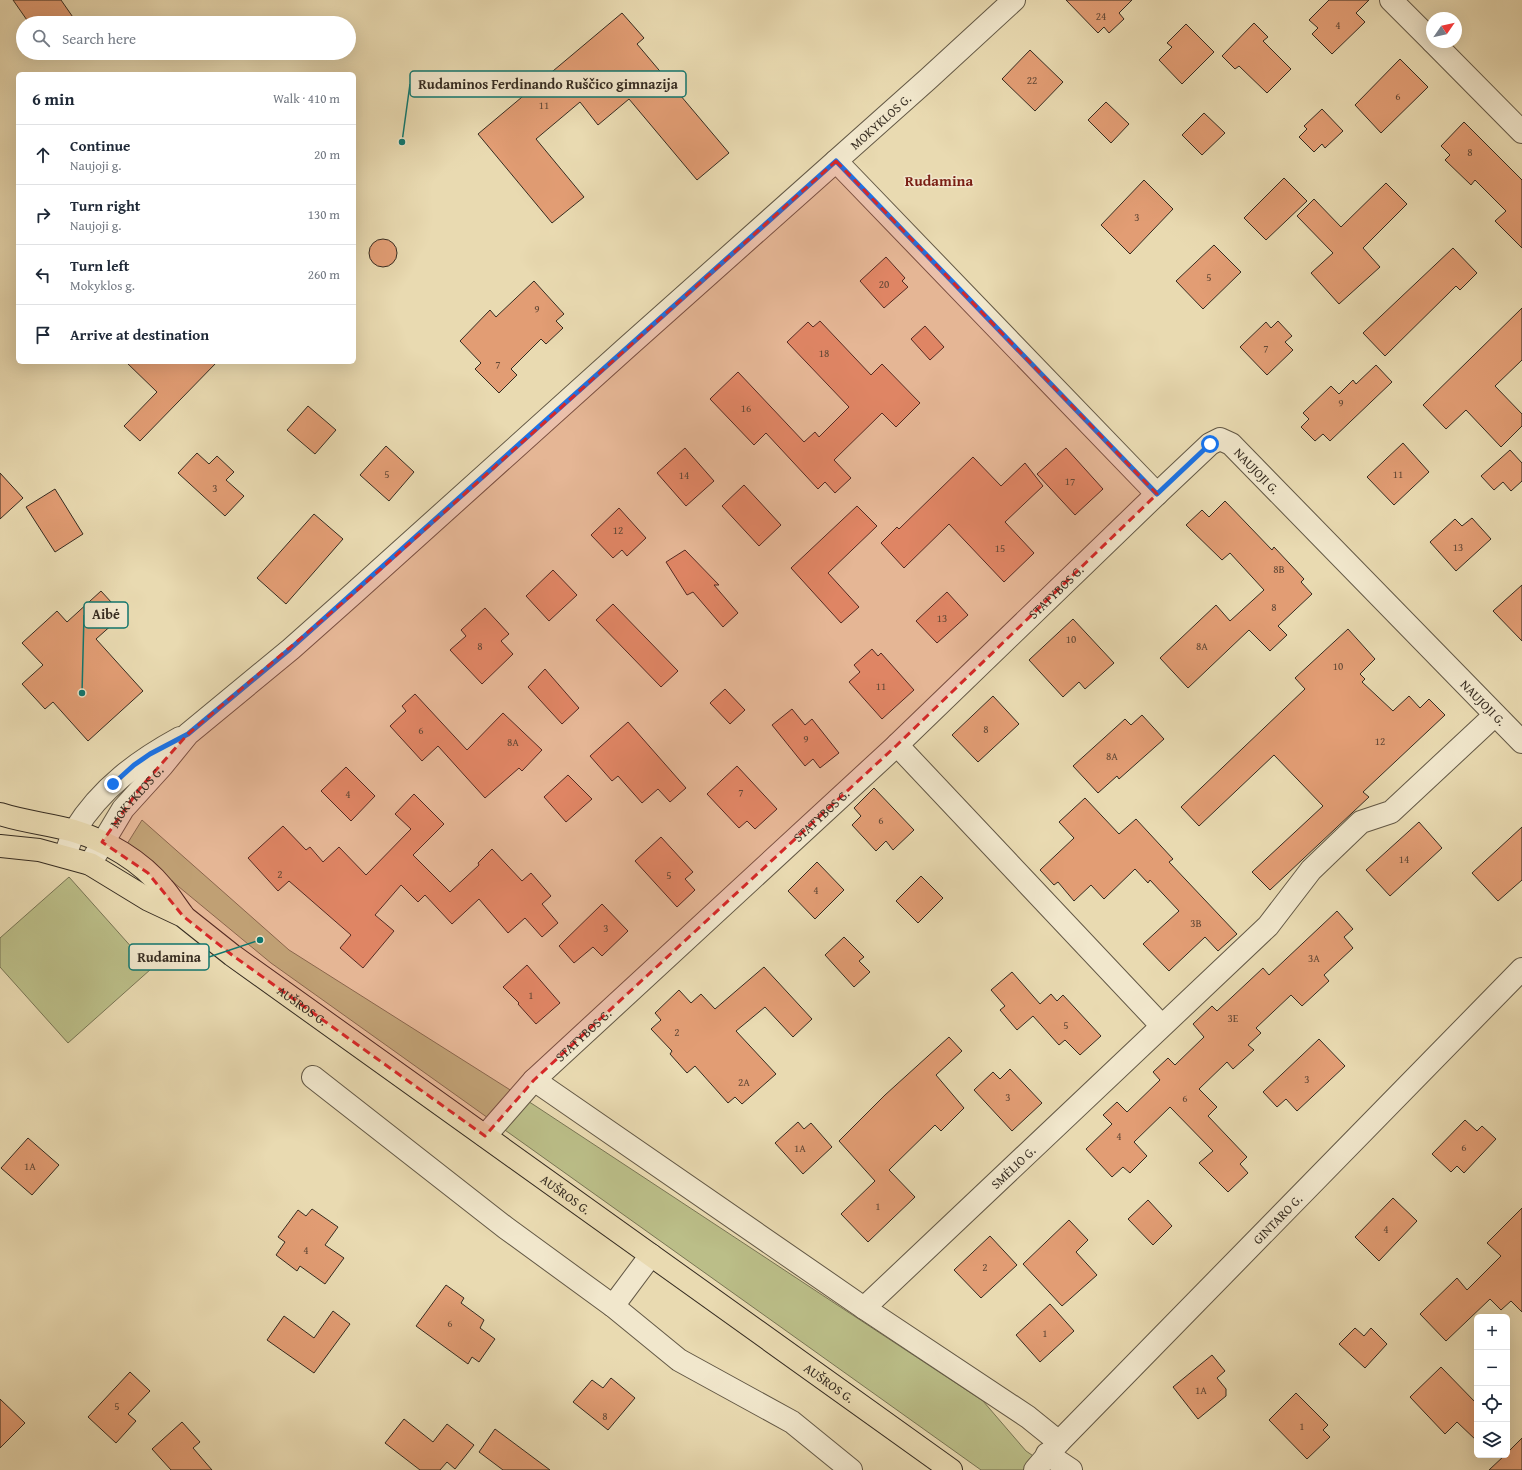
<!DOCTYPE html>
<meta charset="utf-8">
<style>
:root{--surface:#fff;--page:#f6f6f7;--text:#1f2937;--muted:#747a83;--line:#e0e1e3}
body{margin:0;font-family:"Gentium Book Plus",serif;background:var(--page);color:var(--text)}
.controls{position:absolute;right:12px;bottom:12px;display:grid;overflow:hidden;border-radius:6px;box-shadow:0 4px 16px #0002}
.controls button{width:36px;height:36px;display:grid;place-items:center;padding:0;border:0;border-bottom:1px solid var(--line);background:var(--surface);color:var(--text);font:20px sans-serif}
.compass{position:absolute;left:1426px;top:12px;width:36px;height:36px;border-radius:50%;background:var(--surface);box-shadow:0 4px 16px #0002;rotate:56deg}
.stop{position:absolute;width:12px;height:12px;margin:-9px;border:3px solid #1a73e8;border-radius:50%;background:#fff}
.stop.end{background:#1a73e8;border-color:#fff;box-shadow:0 1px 4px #0008}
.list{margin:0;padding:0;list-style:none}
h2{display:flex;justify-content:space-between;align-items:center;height:52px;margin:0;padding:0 16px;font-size:17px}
h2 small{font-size:13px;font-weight:400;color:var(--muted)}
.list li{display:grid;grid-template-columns:26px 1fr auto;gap:12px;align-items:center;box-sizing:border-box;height:60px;padding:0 16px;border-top:1px solid var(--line)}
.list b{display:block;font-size:15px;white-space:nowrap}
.list p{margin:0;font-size:13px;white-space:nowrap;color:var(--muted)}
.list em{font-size:13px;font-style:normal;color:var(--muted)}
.icon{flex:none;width:22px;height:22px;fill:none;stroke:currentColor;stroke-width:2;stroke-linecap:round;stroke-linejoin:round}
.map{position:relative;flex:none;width:1522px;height:1470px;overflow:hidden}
.search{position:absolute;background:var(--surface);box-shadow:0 4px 16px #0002;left:16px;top:16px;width:340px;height:44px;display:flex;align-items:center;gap:10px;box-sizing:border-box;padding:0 14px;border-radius:22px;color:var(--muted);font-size:15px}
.panel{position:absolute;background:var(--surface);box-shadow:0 4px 16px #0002;left:16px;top:72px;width:340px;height:292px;border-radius:6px}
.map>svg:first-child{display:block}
.green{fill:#bbbe88;stroke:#787554}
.building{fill:#e29d74;stroke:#362c21}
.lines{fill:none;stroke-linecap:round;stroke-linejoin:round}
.minor-casing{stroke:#635845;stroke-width:24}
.major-casing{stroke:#362c21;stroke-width:24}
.minor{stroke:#f1e7cc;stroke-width:22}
.major{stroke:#e9dab1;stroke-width:22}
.route{stroke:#1a73e8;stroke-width:5}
.marked{fill:#d62828;fill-opacity:0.2;stroke:#d62828;stroke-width:3;stroke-dasharray:8 5;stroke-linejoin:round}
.labels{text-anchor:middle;stroke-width:3;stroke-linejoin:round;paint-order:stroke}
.number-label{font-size:11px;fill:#614836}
.street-label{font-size:13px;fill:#362c21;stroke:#f1e7cc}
.quarter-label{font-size:15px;font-weight:bold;fill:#7a1f14;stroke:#f1e7cc}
.leader{fill:none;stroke:#0f766e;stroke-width:1.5}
.callout-dot{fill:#0f766e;stroke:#f1e7cc;stroke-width:1.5}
.callout{fill:#f1e7cc;stroke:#0f766e;stroke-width:1.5}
.callout-label{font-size:14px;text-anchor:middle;font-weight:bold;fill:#362c21}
</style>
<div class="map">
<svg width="1522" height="1470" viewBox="0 0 1522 1470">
<rect width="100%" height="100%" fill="#e9dab1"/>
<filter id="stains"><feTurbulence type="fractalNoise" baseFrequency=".005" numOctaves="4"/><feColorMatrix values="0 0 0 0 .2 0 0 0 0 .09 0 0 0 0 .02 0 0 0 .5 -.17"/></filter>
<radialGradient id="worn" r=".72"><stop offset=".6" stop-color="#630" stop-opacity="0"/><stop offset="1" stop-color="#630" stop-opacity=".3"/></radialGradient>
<!-- green -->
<path class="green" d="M142,820l147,130 245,155 449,296 43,50 28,19h-73l-710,-507 -144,-119z
M69,877l82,92 -83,74 -68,-76v-29z"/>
<!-- building -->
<path class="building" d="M13,0h48l16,23h-48z
M1066,0h66l-13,13 5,6 -15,14 -5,-6 -6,6z
M1329,0h40l-13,13 9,9 -33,32 -20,-20 6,-6 -9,-8z
M622,13l22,25 -7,6 92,109 -32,27 -68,-81 -31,26 -18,-23 -44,37 48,58 -32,26 -74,-89z
M1254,23l14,14 -5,4 28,28 -24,24 -28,-27 -4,3 -13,-13z
M1186,24l28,28 -32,32 -23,-24 13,-13 -5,-4z
M1030,50l33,32 -28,29 -33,-32z
M1400,59l28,28 -47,46 -26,-28z
M1106,102l23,22 -18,19 -23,-23z
M1322,109l21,22 -18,17 -3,-4 -8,8 -15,-15 8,-8 -3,-3z
M1204,113l21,20 -23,22 -20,-20z
M1464,122l58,58v68l-27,-27 11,-10 -31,-31 -4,5 -26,-25 5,-5 -9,-9z
M1284,178l23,23 -41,39 -22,-22z
M1144,180l29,29 -43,45 -29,-29z
M1386,183l21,21 -44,44 17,19 -41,37 -28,-31 22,-20 -36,-37 17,-17 27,28z
M369 253a14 14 0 1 1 28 0a14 14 0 1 1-28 0Z
M1214,245l27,27 -38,37 -27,-28z
M1453,248l24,25 -17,17 -4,-4 -71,70 -22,-23z
M886,257l19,21 -3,3 6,6 -24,21 -24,-27z
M534,281l30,33 -8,7 7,7 -17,16 -5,-5 -30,30 6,6 -18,18 -24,-24 6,-6 -21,-22 30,-31 6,7z
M1522,308v52l-27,26 27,28v12l-21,21 -35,-37 -20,19 -23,-24z
M820,321l51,54 11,-11 38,39 -24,24 -14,-14 -48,47 17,18 -16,15 -10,-11 -7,7 -52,-56 -12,12 -44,-46 28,-27 66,70 11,-10 4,5 30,-30 -62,-65 21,-20 5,5z
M1278,321l14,15 -7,6 8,8 -26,25 -27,-28 26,-25 5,6z
M925,326l19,21 -14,13 -19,-21z
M126,362h91l-77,79 -16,-15 33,-34z
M1376,365l16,17 -62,59 -7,-7 -8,7 -14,-14 8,-8 -6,-6 28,-27 8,8 14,-14 3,4z
M308,406l28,24 -21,24 -28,-24z
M1403,443l26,29 -35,33 -27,-28z
M386,446l28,26 -25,29 -29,-26z
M685,448l29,33 -28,25 -29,-33z
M1066,448l37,41 -28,26 -38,-41z
M1510,450l12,13v18l-11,10 -8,-9 -9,8 -13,-14z
M197,453l12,11 8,-8 17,16 -8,8 18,16 -19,20 -47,-43z
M973,457l28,29 24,-23 18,23 -38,36 29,31 -30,29 -55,-58 -45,44 -23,-25 16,-16 2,2z
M0,473l23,25 -23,21z
M744,485l37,40 -22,21 -37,-40z
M55,489l28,45 -28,18 -29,-45z
M1225,501l47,49 2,-3 30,32 -3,3 11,12 -34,32 9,9 -17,16 -21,-21 -61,58 -28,-30 56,-53 14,16 34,-31 -34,-37 -8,7 -36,-35 16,-15 7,7z
M857,506l20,20 -49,47 31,34 -18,16 -50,-55z
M619,508l27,30 -19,18 -5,-6 -9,8 -22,-23z
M314,514l29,25 -57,65 -29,-26z
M1472,518l19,21 -35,32 -26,-29 25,-23 7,7z
M685,550l34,35h-5l24,28 -15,14 -30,-35 -6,3 -21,-33z
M553,570l24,25 -28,26 -23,-25z
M1522,585v56l-29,-30z
M101,591l22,24 -27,24 47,52 -55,50 -35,-39 -8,7 -23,-25 21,-19 -21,-22 35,-32 10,11z
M947,592l21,23 -31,28 -21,-22z
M613,604l65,67 -17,16 -65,-67z
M485,608l24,26 -8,7 12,13 -31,30 -32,-34 16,-14 -5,-6z
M1073,619l41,44 -29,26 -6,-7 -16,15 -34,-37z
M1348,629l27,30 -15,15 5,5 -3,3 31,29 16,-15 11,12 9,-9 16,16 -82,77 6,5 -99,93 -18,-18 71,-66 -49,-51 -75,71 -18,-19 124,-118 -10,-11z
M872,649l6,7 3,-3 33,37 -32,29 -33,-37 11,-10 -6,-7z
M545,669l34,39 -17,16 -34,-37z
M725,689l20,21 -15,14 -20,-21z
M415,694l52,56 36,-37 39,37 -20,21 -3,-3 -34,30 -47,-52 -16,15 -32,-35 16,-15 -4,-5z
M993,696l26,28 -41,38 -26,-27z
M792,709l13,16 7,-6 27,34 -19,15 -7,-9 -8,7 -33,-41z
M1142,715l22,24 -45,40 -2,-3 -19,17 -25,-27 52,-47 6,6z
M628,722l58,66 -16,14 -12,-13 -16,14 -24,-27 -6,5 -22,-25z
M737,766l40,43 -22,20 -8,-8 -8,7 -32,-34z
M346,767l29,29 -24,25 -30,-30z
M568,775l24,24 -26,23 -22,-25z
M874,788l40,42 -21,20 -7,-9 -10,10 -24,-26 9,-9 -7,-8z
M414,794l30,30 -31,31 37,37 29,-27 -1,-2 14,-14 30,32 9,-8 20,23 -9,8 16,19 -16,14 -17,-19 -17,15 -29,-34 -27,25 -27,-29 -7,7 -17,-17 -26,30 19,16 -31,37 -23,-20 11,-13 -62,-54 -11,10 -30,-33 35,-32 23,24 4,-3 13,15 16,-15 27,28 45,-46 -16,-15z
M1085,798l34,36 17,-15 37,40 -4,3 68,72 -19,17 -13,-14 -36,34 -26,-27 36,-33 -29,-31 -2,3 -13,-14 -31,30 -13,-14 -17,16 -16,-19 -4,3 -14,-15 34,-32 -15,-16z
M1419,822l23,26 -52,48 -24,-26z
M1522,827v53l-24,21 -26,-28z
M661,837l32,35 -8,7 10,11 -18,17 -42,-46z
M817,862l27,28 -29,29 -27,-28z
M921,876l22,22 -25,25 -22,-22z
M602,904l26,27 -26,25 -9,-9 -19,16 -15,-17z
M1337,911l16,18 -9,8 9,11 -29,27 5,6 -27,25 -11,-11 -35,33 5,5 -13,12 6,5 -21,19 -6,-7 -28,27 18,18 -9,9 39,41 -7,7 8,9 -20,19 -29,-29 14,-12 -43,-44 -36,35 13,14 -17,17 -7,-6 -11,10 -26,-28 26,-25 -9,-9 14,-13 10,10 33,-32 -7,-8 15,-14 7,7 29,-28 -11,-13 19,-18 5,5 46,-43 6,7z
M844,937l20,20 -5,4 11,11 -16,15 -29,-32z
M527,965l33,38 -24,21 -18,-20 1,-1 -16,-16z
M764,967l48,52 -19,18 -28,-30 -29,24 40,43 -34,30 -7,-7 -7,6 -33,-37 -8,7 -17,-19 2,-3 -21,-22 10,-9 -6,-7 24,-23 12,13 10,-9 14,15z
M1012,972l28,32 11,-10 6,7 6,-6 38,41 -21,19 -15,-15 -6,5 -26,-29 -16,14 -17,-20 5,-4 -14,-16z
M949,1037l13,14 -26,24 28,33 -23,23 -6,-6 -46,45 26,27 -47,45 -27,-28 34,-33 -36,-40 46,-46z
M1319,1039l26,27 -48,45 -11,-12 -9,8 -14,-15z
M1010,1069l32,34 -30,28 -38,-41 19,-18 7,7z
M1465,1120l12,11 5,-5 14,13 -32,34 -7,-7 -6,6 -19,-18z
M798,1122l6,7 7,-6 21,24 -29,27 -28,-31z
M28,1138l31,27 -27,30 -31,-27z
M1393,1198l24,23 -38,40 -24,-24z
M1148,1200l24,26 -19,19 -25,-26z
M1522,1208v104l-11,-11 -10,9 -11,-11 -44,42 -26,-27 37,-36 10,12 34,-34 -14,-13z
M312,1209l26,18 -13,18 19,13 -19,26 -25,-18 -3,5 -21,-16 9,-13 -7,-5 20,-27 8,6z
M1069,1220l19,20 -12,12 21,23 -35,31 -39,-42z
M990,1236l27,29 -36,33 -27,-28z
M446,1285l18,13 -3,5 23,17 -4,8 15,11 -16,23 -7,-5 -4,7 -52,-38z
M1050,1304l24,27 -34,31 -24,-27z
M333,1311l17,13 -36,49 -47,-33 17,-24 30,22z
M1355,1328l9,8 7,-8 16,16 -22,24 -26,-24z
M1212,1355l13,16 -8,7 9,11v7l-28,23 -25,-32z
M1441,1367l36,37v37l-20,-19 -12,12 -35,-37z
M130,1372l20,19 -22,23 8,7 -20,22 -28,-26z
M611,1378l24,20 -27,32 -35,-28 19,-22 11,8z
M1296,1393l32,32 -5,5 7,7 -23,22 -38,-39z
M0,1399l25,24 -25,25z
M404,1419l29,23 14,-18 27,21 -19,24 -8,-7 -7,8h-20l-35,-27z
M182,1422l18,20 -7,6 19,22h-41l-19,-21z
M495,1429l55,41h-47l-24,-18z
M1522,1438v32h-33l16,-15h2v-2z"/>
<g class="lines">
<!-- minor casing -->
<g class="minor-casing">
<g id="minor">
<path d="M1391,0l41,41"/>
<path d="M1433,42l89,90"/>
<path id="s1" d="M836,161l321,333 53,-50 10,-5 11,5 291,298"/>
<path d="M897,745l264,280"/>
<path d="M65,856c3,-9 6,-18 10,-26 26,-42 63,-69 105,-92"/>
<path id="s2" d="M90,864l33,-55 39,-43 26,-32 103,-85 63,-56 271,-244 303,-270 86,-79"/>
<path d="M313,1077l193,151 107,78 66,54 113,62 59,48"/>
<path d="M534,1080l330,228 164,109 31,25"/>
<path id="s3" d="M485,1136l49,-56 363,-335 260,-251"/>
<path d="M613,1306l38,-51"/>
<path id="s4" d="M864,1308l404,-382 43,-56 50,-48 30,-10 104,-97"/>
<path d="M1047,1454l24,16"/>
<path id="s5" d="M1035,1470l24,-28 463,-473"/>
</g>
</g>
<!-- major casing -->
<g class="major-casing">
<g id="major">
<path d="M0,814c24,8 50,10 74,17 33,10 67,30 89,57 7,8 13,18 20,27"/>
<path id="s6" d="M0,846l39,4 51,14 59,36 34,16 49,39 719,515"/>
</g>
</g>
<!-- minor -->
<use href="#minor" class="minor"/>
<!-- major -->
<use href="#major" class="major"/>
</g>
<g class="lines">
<!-- route -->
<path class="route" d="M113,784l21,-19 16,-11 38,-20 102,-85 546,-488 321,333 53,-50"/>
</g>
<!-- marked area -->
<path class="marked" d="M836,161l321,333 -260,251 -363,335 -49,56 -253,-181 -49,-39 -35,-43 -46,-31 38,-54 48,-54 166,-141z"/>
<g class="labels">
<!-- number labels -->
<g class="number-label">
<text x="1101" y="20">24</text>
<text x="1338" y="29">4</text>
<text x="1032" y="84">22</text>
<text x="1398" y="100">6</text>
<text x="544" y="109">11</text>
<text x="1470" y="156">8</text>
<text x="1137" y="221">3</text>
<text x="1209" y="281">5</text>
<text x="884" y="288">20</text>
<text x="537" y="313">9</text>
<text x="1266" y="352">7</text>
<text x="824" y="357">18</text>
<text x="498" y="368">7</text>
<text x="1341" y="407">9</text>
<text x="746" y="412">16</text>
<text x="387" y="478">5</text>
<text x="1398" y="478">11</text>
<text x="684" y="479">14</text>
<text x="1070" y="485">17</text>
<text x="215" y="492">3</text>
<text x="618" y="534">12</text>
<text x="1458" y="551">13</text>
<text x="1000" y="552">15</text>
<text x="1279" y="573">8B</text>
<text x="1274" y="611">8</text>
<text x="942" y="622">13</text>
<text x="1071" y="643">10</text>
<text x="480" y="650">8</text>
<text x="1202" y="650">8A</text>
<text x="1338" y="670">10</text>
<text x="881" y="690">11</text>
<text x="986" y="733">8</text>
<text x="421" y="734">6</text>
<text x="806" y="743">9</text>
<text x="1380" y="745">12</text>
<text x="513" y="746">8A</text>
<text x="1112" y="760">8A</text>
<text x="741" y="796">7</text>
<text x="348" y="798">4</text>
<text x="881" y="824">6</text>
<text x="1404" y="863">14</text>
<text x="280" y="878">2</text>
<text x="669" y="879">5</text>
<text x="816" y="894">4</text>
<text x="1196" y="927">3B</text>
<text x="606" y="932">3</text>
<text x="1314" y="962">3A</text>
<text x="531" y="999">1</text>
<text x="1233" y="1022">3E</text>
<text x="1066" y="1029">5</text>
<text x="677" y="1036">2</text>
<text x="1307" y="1083">3</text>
<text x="744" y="1086">2A</text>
<text x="1008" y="1101">3</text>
<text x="1185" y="1102">6</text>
<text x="1119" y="1140">4</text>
<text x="1464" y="1151">6</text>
<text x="800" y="1152">1A</text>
<text x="30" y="1170">1A</text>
<text x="878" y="1210">1</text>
<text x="1386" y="1233">4</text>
<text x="306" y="1254">4</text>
<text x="985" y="1271">2</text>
<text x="450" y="1327">6</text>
<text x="1045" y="1337">1</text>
<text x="1201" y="1394">1A</text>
<text x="117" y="1410">5</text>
<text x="605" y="1420">8</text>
<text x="1302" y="1430">1</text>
</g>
<!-- street labels -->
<g class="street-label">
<text dy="5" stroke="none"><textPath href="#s2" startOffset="1088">MOKYKLOS G.</textPath></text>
<text dy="5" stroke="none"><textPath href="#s1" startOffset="596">NAUJOJI G.</textPath></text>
<text dy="5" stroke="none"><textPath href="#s3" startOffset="789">STATYBOS G.</textPath></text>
<text dy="5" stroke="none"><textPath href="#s1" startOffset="920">NAUJOJI G.</textPath></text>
<text dy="5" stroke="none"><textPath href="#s2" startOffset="82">MOKYKLOS G.</textPath></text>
<text dy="5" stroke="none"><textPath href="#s3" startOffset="465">STATYBOS G.</textPath></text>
<text dy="5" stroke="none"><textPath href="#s6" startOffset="348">AUŠROS G.</textPath></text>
<text dy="5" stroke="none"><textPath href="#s3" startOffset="141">STATYBOS G.</textPath></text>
<text dy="5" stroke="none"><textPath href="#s4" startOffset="205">SMĖLIO G.</textPath></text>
<text dy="5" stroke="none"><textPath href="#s6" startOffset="672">AUŠROS G.</textPath></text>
<text dy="5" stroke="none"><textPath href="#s5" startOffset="349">GINTARO G.</textPath></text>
<text dy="5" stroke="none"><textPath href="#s6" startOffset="996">AUŠROS G.</textPath></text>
</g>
<!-- quarter labels -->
<g class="quarter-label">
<text x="939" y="186">Rudamina</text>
</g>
</g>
<!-- callouts -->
<path class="leader" d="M402 142L410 84M82 693L84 615M260 940L209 957"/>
<g class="callout-dot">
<circle cx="402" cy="142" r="4"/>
<circle cx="82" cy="693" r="4"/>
<circle cx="260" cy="940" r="4"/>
</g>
<g class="callout">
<rect x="410" y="71" width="276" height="26" rx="4"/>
<rect x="84" y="602" width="44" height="26" rx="4"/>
<rect x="129" y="944" width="80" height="26" rx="4"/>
</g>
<g class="callout-label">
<text x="548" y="89">Rudaminos Ferdinando Ruščico gimnazija</text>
<text x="106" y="619">Aibė</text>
<text x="169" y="962">Rudamina</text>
</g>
<rect width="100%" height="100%" filter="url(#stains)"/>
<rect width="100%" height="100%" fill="url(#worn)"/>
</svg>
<div class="controls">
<button>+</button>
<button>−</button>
<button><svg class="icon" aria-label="locate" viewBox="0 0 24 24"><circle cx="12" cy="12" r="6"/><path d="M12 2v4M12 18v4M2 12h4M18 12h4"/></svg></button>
<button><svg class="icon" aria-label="layers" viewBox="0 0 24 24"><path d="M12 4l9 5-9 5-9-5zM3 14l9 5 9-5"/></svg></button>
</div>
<svg class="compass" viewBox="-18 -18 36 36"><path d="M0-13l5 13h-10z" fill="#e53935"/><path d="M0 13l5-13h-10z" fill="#747a83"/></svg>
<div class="stop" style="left:1210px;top:444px"></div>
<div class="stop end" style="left:113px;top:784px"></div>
<div class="search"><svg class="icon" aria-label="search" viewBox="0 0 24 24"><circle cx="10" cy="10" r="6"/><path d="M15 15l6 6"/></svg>Search here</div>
<section class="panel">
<h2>6 min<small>Walk · 410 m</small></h2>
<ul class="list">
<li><svg class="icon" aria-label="ahead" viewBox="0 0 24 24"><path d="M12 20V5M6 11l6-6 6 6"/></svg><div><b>Continue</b><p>Naujoji g.</p></div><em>20 m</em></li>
<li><svg class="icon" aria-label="right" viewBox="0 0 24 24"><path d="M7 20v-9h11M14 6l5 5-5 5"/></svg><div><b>Turn right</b><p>Naujoji g.</p></div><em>130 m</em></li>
<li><svg class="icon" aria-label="left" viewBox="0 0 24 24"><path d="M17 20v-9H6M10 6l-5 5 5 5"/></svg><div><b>Turn left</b><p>Mokyklos g.</p></div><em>260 m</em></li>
<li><svg class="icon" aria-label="arrive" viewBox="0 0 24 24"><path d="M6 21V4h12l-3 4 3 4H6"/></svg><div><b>Arrive at destination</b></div></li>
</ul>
</section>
</div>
